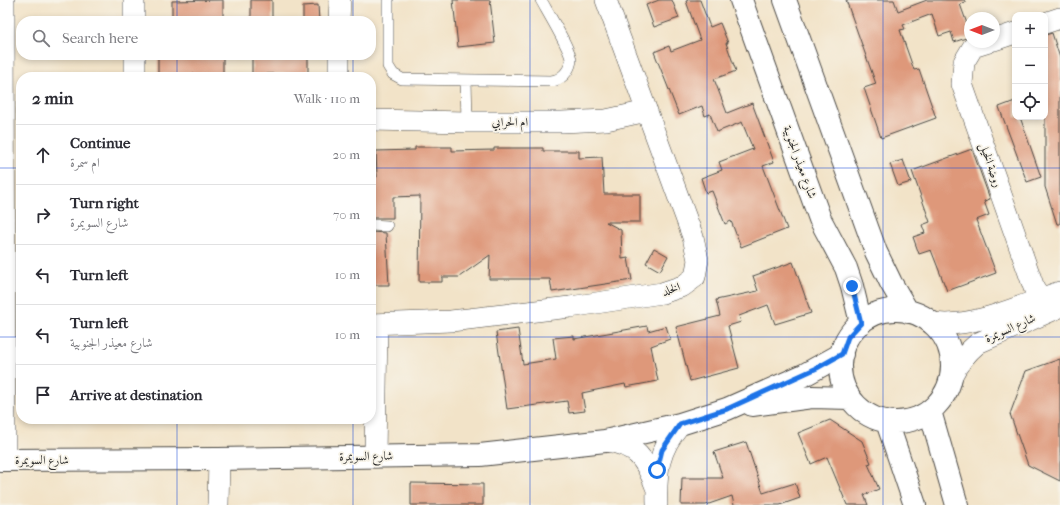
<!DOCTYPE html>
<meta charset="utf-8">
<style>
:root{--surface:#fff;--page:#f2f2f3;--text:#2b2b33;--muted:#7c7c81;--line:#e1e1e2}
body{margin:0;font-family:"IM FELL French Canon",Amiri,serif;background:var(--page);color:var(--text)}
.controls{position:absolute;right:12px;top:12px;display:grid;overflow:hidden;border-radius:8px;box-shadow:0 2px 6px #0003}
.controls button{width:36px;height:36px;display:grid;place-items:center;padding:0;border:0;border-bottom:1px solid var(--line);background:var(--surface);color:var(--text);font:20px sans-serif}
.compass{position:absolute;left:964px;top:12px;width:36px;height:36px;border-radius:50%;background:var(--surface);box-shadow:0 2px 6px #0003;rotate:270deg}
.stop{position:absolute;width:12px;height:12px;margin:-9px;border:3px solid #1a73e8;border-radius:50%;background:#fff}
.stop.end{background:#1a73e8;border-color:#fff;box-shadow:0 1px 4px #0008}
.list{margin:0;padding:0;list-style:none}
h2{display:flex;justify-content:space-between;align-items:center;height:52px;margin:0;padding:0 16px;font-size:17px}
h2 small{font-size:13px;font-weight:400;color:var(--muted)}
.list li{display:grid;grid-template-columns:26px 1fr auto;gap:12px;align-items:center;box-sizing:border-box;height:60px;padding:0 16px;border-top:1px solid var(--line)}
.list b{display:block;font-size:15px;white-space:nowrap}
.list p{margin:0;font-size:13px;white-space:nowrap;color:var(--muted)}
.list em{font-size:13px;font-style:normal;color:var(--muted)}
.icon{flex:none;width:22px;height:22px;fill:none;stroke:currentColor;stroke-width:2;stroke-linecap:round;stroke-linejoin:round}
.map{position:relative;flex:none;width:1060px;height:505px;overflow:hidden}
.search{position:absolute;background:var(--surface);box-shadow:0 2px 6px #0003;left:16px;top:16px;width:360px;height:44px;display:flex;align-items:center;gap:10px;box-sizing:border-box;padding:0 14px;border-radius:16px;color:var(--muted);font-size:15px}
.panel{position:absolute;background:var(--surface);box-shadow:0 2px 6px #0003;left:16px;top:72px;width:360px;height:352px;border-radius:16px}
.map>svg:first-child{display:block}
.building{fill:#de987a}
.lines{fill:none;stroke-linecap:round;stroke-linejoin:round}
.service-casing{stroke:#494743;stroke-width:12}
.minor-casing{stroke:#494743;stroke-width:22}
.tertiary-casing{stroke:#494743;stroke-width:24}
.service{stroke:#fff;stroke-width:11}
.minor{stroke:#fff;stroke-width:21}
.tertiary{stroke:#fff;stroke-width:22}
.route{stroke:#1a73e8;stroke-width:5}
.grid{fill:none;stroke:#1d4ed8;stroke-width:1;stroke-opacity:0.55}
.labels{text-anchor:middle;stroke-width:3.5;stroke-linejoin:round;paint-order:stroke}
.street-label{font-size:12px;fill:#2b2b2b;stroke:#f7f3e8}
</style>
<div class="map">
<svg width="1060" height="505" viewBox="0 0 1060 505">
<rect width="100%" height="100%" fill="#f7f3e8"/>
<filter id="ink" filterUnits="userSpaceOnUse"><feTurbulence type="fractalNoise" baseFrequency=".025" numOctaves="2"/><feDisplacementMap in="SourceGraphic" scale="8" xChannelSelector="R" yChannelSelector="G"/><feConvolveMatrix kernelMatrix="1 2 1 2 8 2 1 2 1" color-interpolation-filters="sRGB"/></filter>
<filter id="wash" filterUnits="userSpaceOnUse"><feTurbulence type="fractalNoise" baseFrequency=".012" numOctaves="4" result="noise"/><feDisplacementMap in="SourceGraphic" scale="16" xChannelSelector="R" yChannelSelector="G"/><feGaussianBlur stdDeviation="0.9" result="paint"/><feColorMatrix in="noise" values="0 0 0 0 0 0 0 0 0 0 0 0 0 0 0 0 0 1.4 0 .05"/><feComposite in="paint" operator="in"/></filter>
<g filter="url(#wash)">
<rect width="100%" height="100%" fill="#f2e3c8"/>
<g id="blocks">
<!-- building -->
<path class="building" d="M223,0v21h-51v-20z
M251,0h21v21h-21z
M453,0h37l5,43 -37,4z
M659,0h13l7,18 -25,9 -8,-22z
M689,0h11l10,27 10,-4 8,20h-2l10,28 -22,8 13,34 25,-10 22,59 -11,4 24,63 -46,18 -10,-26 -6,3 -13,-33 -6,2 -5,-15 21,-8 -3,-8 34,-13 -11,-27 -25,10 -7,-18 -5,2 -3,-10 -23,9 -25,-63 15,-6 2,5 29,-11 -14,-39z
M846,0h48l4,11 29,-11h38v2l-5,2 10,28v3l-4,3 -12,4 -3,-10 -12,4 -7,-22 -29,11 2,4 -5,1 14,40 5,-1 17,49 -55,20 -17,-50 12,-4z
M318,5l1,16h-16v-15z
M1052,33l8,25v166h-3l-12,-37v-152z
M223,55v22h-17v-3h-48v-18z
M252,55h56v18l-41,1v3h-15z
M1015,101v16h5l21,60 -14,5 -28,-75z
M415,147h37v4l42,-1v-2h49v3h36v7l23,-1 2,37h36v28h-34l15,8 1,29 6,-1 4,22 -80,12 -2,-13h-61l1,-24 -31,22h-17v5h-23l1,-86 -27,1v21h-22v-41h6l-1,-26 39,-1z
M972,149l18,50 -6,2 5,14 -13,5 20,53 -49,18 -16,-41 -12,4 -6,-17 12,-4 -3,-8 8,-3 -18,-51z
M903,160l8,22 -13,4 -8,-22z
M371,232l15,1 3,52h-18z
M654,248l14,8 -8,15 -14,-8z
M793,262l18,51 -36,11 -7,-19 -29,11 2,6 -13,4 11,42 -49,13 -14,-54 44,-11 -4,-16 42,-9 -5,-15z
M647,326l1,5 18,-5 4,13 -19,7 7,35 -32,6 -1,-3 -43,9 3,18 -16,2 -2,-12 -60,8 -11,-77 22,-3 5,35 33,-5 -3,-21 21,-2v3z
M1060,359v122l-32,-16 -18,-51 16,-43z
M830,420l32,21 9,22 -3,1 11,25 -15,6 4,10h-21l-20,-48 -16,7 -13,-31z
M746,442l17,51 32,-10 5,15 -20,7h-46l-2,-9 -26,9h-25l1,-27h41l-9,-26z
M411,483l72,1v21h-72z"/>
</g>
</g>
<g filter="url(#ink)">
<use href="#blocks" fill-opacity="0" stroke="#494743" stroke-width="1"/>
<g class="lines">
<!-- service casing -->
<g class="service-casing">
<path id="service" d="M388,0v66l5,8 9,5 149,2c10,-1 18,-9 20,-20 1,-9 -24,-50 -30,-61
M466,80l1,42
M371,225l16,1"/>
</g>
<!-- minor casing -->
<g class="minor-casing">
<path id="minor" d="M4,0l1,460
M134,0v21
M339,21l1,-21
M1045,23l15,-5
M994,40l21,-7
M989,42l-16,5 -9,15 -2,22 76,215
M135,55v22
M339,77v-22
M371,120l96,2h95l44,-2 41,-9
M932,323c42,6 88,-18 128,-31
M371,324l80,-3 119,-14 92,-14 21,-7 12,-9 3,-17 -5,-23 -87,-237
M951,377c7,-14 15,-24 27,-34l82,-36
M605,441c31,3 41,19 51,46
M375,456l2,-132
M218,505l1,-46
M657,505c-1,-34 1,-54 23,-81"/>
</g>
<!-- tertiary casing -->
<g class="tertiary-casing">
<path id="tertiary" d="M741,0l79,219 26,49 6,18 9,37
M785,0l91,252 15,31 17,29
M840 366a56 56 0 1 1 112 0a56 56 0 1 1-112 0Z
M752,405l60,-8 38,1
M930,411l27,94
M887,422l28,83
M0,460l219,-1 261,-4 125,-14 75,-17 47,-15 77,-34 38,-21"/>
</g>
<!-- service -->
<use href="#service" class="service"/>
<!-- minor -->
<use href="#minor" class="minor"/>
<!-- tertiary -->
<use href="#tertiary" class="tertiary"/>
</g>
</g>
<g class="lines" filter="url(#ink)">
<!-- route -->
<path class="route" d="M657,470l5,-20 18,-26 47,-15 90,-41 25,-14 6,-17 13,-14 -9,-37"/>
</g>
<!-- grid -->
<path class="grid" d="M177,0v21M353,0v21M530,0v505M707,0v505M883,0v505M177,55v22M353,55v22M0,168h21M371,168h689M0,337h21M371,337h689M177,419v86M353,419v86"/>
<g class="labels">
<!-- street labels -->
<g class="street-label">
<text x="510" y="126">ام الحرابي</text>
<text transform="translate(800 162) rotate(70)" y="4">شارع معيذر الجنوبية</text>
<text transform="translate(991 165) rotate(71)" y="4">روضة الخيل</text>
<text transform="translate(671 289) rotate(-18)" y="4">الخلد</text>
<text transform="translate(1010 328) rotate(-24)" y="4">شارع السويمرة</text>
<text transform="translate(366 456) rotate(-1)" y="4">شارع السويمرة</text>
<text x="42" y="464">شارع السويمرة</text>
</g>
</g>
</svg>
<div class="controls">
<button>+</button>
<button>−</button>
<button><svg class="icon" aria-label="locate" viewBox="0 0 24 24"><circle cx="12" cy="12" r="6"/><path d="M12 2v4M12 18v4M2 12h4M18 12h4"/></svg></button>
</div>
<svg class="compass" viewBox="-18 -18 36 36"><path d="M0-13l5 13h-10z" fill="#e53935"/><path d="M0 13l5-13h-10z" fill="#7c7c81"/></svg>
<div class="stop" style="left:657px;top:470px"></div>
<div class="stop end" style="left:852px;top:286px"></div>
<div class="search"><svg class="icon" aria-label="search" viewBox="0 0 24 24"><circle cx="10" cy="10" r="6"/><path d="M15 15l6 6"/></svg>Search here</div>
<section class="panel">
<h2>2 min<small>Walk · 110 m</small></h2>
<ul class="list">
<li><svg class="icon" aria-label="ahead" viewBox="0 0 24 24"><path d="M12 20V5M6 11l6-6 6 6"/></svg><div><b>Continue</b><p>ام سمرة</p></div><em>20 m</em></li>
<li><svg class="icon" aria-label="right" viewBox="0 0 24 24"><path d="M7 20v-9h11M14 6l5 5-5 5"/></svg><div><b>Turn right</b><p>شارع السويمرة</p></div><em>70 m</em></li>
<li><svg class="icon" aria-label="left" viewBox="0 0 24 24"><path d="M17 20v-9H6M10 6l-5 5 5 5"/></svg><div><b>Turn left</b></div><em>10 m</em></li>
<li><svg class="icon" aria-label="left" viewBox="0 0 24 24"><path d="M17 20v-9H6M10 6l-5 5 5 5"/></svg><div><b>Turn left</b><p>شارع معيذر الجنوبية</p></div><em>10 m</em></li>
<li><svg class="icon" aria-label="arrive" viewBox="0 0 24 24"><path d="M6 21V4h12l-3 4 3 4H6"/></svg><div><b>Arrive at destination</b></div></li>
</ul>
</section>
</div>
